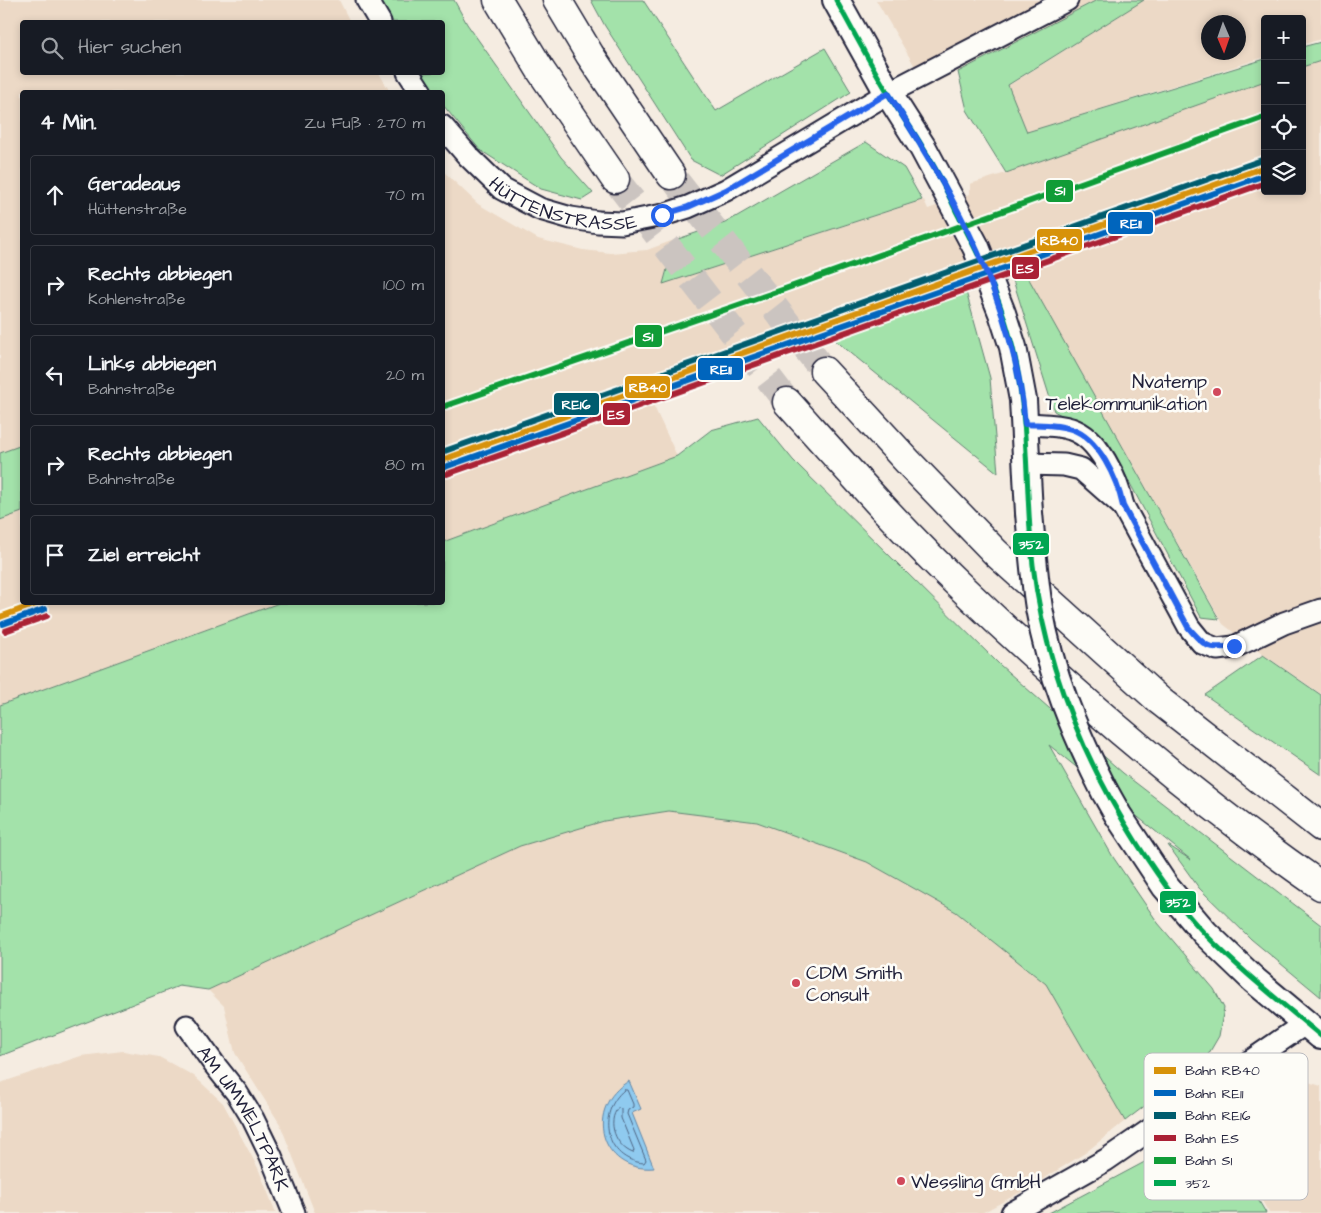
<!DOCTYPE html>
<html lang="de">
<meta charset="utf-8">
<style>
:root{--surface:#171b24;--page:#20242c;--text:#f1f3f6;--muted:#9ea1a6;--line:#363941}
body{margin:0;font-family:"Architects Daughter",sans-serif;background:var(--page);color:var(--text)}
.controls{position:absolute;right:15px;top:15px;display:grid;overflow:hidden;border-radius:5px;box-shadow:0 2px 8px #0003}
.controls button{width:45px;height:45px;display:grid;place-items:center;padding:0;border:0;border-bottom:1px solid var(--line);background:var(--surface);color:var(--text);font:25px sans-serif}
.compass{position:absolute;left:1201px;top:15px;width:45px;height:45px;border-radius:50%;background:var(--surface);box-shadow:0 2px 8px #0003;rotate:178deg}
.stop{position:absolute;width:15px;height:15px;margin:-11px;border:4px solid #2563eb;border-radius:50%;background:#fff}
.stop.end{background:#2563eb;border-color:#fff;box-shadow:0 1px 5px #0008}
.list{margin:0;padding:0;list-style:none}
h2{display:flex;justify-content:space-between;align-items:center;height:65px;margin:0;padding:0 20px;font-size:21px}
h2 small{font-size:16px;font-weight:400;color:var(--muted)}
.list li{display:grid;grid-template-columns:32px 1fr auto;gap:15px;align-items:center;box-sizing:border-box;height:80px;margin:0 10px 10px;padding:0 10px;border:1px solid var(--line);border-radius:5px}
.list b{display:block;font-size:19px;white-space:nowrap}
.list p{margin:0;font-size:16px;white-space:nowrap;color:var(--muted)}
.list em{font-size:16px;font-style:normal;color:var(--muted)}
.icon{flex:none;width:28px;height:28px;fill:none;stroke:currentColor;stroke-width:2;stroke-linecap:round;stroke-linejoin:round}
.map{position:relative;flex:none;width:1321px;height:1213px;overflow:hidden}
.search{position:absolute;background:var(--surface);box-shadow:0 2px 8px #0003;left:20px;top:20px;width:425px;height:55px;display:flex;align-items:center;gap:12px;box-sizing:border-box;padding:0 18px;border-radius:5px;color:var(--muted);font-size:19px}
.panel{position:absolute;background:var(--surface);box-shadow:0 2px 8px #0003;left:20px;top:90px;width:425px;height:515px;border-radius:5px}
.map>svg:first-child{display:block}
.built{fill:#ecd9c6;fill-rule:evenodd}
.green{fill:#a3e2aa;stroke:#628272}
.water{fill:#8fcaef;stroke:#6387a7}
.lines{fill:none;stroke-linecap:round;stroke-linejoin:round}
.shore{stroke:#4e6583;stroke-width:1}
.motorway-tunnel{stroke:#cbc4c0;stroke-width:28;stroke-dasharray:28 14;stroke-linecap:butt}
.minor-casing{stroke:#22223b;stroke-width:25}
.tertiary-casing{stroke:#22223b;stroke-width:30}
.motorway-casing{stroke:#22223b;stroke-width:31}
.minor{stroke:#fdfcf7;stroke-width:21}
.tertiary{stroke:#fdfcf7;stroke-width:26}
.motorway{stroke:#fdfcf7;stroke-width:28}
.tertiary-bridge-casing{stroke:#22223b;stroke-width:30;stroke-linecap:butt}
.tertiary-bridge{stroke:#fdfcf7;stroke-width:26}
.bus-1-casing{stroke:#fdfcf7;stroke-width:9}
.bus-1{stroke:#00a651;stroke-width:5}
.rail-1-casing{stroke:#fdfcf7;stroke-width:10}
.rail-2-casing{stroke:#fdfcf7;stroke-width:10}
.rail-3-casing{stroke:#fdfcf7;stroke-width:10}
.rail-4-casing{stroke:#fdfcf7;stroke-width:10}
.rail-5-casing{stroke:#fdfcf7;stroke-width:10}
.rail-1{stroke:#d79209;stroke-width:6}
.rail-2{stroke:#0065bd;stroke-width:6}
.rail-3{stroke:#005c6e;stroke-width:6}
.rail-4{stroke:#aa2135;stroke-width:6}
.rail-5{stroke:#109c37;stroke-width:6}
.route{stroke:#2563eb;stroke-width:6}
.poi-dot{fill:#d1495b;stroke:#fdfcf7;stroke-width:2}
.labels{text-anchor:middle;stroke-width:5;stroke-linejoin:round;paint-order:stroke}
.street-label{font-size:19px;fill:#22223b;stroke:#fdfcf7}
.poi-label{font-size:19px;fill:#22223b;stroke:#fdfcf7;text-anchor:start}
.key{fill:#fdfcf7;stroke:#bbbbbf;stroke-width:1}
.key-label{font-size:14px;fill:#22223b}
.line-badge{stroke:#fdfcf7;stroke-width:2}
.badge-label{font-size:14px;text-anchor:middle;font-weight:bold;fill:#fff}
</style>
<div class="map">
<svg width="1321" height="1213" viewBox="0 0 1321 1213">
<rect width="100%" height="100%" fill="#f5ece1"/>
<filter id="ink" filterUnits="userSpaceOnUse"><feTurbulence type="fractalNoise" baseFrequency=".02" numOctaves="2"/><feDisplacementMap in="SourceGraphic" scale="10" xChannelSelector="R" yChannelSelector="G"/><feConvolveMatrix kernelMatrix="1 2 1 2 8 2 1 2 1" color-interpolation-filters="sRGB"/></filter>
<g filter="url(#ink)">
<!-- built -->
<path class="built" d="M0,0h339l11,22h-328v50l357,1 11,19h-368v510l257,1 -279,102z
M876,0h221l-170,87z
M1144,0h177v39l-19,6v-26h-37v38l-238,75 -19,-46zM1208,22h30v30h-30z
M1321,61v633l-63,-43 -35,-27 -203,-360 -57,19 -17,10 -41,15h-8l-158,56 -89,34 27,58 -234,86 -1,-372 36,34 60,35 45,11 27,3 37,-3 27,-10 -11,44 261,-84 4,9 42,-15v-10l36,-11 259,-92v110h37v-124z
M669,811l88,11 110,40 89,50 90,71 79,138 -40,32 -53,33 -50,27h-667l-35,-89 -45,-71 -11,-47 -16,-16 312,-144 84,-25z
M123,1051l36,6 35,19 29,27 35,65 18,45h-276v-130l81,-27z
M1308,1082l13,4v127h-52l-52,-89 56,-32z"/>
<!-- green -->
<path class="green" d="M380,0h74l13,24 94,133 32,36 -11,7 -41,-11 -61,-39 -37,-45 -1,-13h-8l-12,-19 20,-1v-50h-49z
M591,0h52l73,111 109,-63 26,44 -131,83 -29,-15 -86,-134z
M1097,0h47l-136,85 19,47 238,-73v22l-259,92 -39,-63 -9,-38z
M1321,42v19l-19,6v-20z
M866,142l38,26 18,32 -259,84 12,-44 50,-17z
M1025,272l194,347 -18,-2 -93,-175 -54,-31 -41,-131z
M965,288l25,90 8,95 -168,-137z
M758,417l35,43 207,205 123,108 198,152v72l-70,-58 -52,-51 -31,-43 23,15 -142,-115 64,112 45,66 56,66 10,19 -5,28 -14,24 -80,61 -79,-137 -90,-72 -89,-50 -110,-40 -88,-11 -65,10 -84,25 -312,144 -29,-4 -179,70v-351l279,-102 163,-1 1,-60 234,-86 34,-26z
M22,445v67l-22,8v-67z
M1263,655l58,40v80l-116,-80z
M1214,1125l52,88h-217z"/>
<!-- water -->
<path class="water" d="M629,1081l12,28 -9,4 22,55c-54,5 -71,-61 -25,-87z"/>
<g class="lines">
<!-- shore -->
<path class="shore" d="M624,1090h3l6,14v3l-5,3 -1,4 19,46 -2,3c-39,-3 -48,-50 -20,-73z
M618,1108l3,1v9l13,32 -1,3c-17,-6 -27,-31 -15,-45z"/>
<!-- motorway-tunnel -->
<path class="motorway-tunnel" d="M671,175l153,196
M615,179l172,223"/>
<!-- minor casing -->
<g class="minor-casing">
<g id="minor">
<path d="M367,0l13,22"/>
<path d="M408,72l13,20"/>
<path id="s1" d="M442,126l26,30 34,33 38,20 31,9 27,4 24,1 41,-8 25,-8 38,-17 162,-97 179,-93"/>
<path d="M1025,424c14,1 32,0 46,5 28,9 46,50 52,77l-42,-37 -17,-4 -37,-1"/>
<path d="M1123,506l66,121 13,16 15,6 17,-2 50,-24 37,-13"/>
<path id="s2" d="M187,1026l27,38 23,29 16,26 18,37 23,57"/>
<path d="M1012,1213l94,-53 200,-137"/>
</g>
</g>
<!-- tertiary casing -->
<g class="tertiary-casing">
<path id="tertiary" d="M836,0l52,93 35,55 53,99 26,66 11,34 10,53 6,113
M1105,792l13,23 47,71 40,47 49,47 67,56"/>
</g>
<!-- motorway casing -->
<g class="motorway-casing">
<path id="motorway" d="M498,0l43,71 74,108
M557,0l33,55 81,120
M824,371l85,92 87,90 164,148 161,126
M787,402c57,63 114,128 176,187 112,107 231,209 358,297"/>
</g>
<!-- minor -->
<use href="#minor" class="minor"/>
<!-- tertiary -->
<use href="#tertiary" class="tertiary"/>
<!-- motorway -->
<use href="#motorway" class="motorway"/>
<!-- tertiary-bridge casing -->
<g class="tertiary-bridge-casing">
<path id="tertiary-bridge" d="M1029,513c3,32 5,64 10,95 11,65 36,125 66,184"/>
</g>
<!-- tertiary-bridge -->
<use href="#tertiary-bridge" class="tertiary-bridge"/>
<!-- bus-1 casing -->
<g class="bus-1-casing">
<path id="bus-1" d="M836,0c17,31 34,63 52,93 11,19 24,36 35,55 13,20 23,41 33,63 20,38 40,77 52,119 23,77 16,156 25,235 12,101 50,194 105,280 20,31 42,63 67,89 36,37 77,69 116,102"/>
</g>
<!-- bus-1 -->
<use href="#bus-1" class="bus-1"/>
<!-- rail-1 casing -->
<g class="rail-1-casing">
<path id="rail-1" d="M442,460l823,-293
M0,617l41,-15"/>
</g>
<!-- rail-2 casing -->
<g class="rail-2-casing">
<path id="rail-2" d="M445,467l820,-292
M3,624l42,-15"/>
</g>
<!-- rail-3 casing -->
<g class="rail-3-casing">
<path id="rail-3" d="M442,452l820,-292"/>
</g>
<!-- rail-4 casing -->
<g class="rail-4-casing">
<path id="rail-4" d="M447,474l818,-291
M5,631l42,-15"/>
</g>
<!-- rail-5 casing -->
<g class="rail-5-casing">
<path id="rail-5" d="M442,407l340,-117 483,-173"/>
</g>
<!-- rail-1 -->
<use href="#rail-1" class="rail-1"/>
<!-- rail-2 -->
<use href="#rail-2" class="rail-2"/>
<!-- rail-3 -->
<use href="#rail-3" class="rail-3"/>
<!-- rail-4 -->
<use href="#rail-4" class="rail-4"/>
<!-- rail-5 -->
<use href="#rail-5" class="rail-5"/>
</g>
</g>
<g class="lines" filter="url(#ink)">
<!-- route -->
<path class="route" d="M662,215l26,-8 38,-17 162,-97c65,100 127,210 137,331 14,1 32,0 46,5 28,9 46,50 52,77l65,121c17,20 20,23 46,19"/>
</g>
<!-- markers -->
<g class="poi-dot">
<circle cx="1217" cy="392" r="5"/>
<circle cx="796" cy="983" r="5"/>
<circle cx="901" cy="1181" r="5"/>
</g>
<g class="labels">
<!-- street labels -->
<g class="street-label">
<text dy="7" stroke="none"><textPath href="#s1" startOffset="151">HÜTTENSTRASSE</textPath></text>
<text dy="7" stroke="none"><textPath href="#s2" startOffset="109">AM UMWELTPARK</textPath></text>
</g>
<!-- poi labels -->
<g class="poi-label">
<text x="1207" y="388" text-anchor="end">Nvatemp<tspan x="1207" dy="22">Telekommunikation</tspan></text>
<text x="806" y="979">CDM Smith<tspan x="806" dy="22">Consult</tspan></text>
<text x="911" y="1188">Wessling GmbH</text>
</g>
</g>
<!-- legend -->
<rect x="1144" y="1053" width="164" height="147" rx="8" class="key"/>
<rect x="1154" y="1067" width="22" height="7" fill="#d79209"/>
<rect x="1154" y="1090" width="22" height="6" fill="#0065bd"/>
<rect x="1154" y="1112" width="22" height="7" fill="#005c6e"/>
<rect x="1154" y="1135" width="22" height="6" fill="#aa2135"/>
<rect x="1154" y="1157" width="22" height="7" fill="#109c37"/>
<rect x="1154" y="1180" width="22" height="6" fill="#00a651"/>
<g class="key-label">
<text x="1185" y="1075">Bahn RB40</text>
<text x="1185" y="1098">Bahn RE11</text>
<text x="1185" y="1120">Bahn RE16</text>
<text x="1185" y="1143">Bahn ES</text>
<text x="1185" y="1165">Bahn S1</text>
<text x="1185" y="1188">352</text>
</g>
<g class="line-badge">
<rect x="1045" y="179" width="29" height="24" rx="5" fill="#109c37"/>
<rect x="1107" y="211" width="47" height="24" rx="5" fill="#0065bd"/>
<rect x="1036" y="228" width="47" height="24" rx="5" fill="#d79209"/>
<rect x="1011" y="256" width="29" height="24" rx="5" fill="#aa2135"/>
<rect x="634" y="324" width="29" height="24" rx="5" fill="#109c37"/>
<rect x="697" y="357" width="47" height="24" rx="5" fill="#0065bd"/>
<rect x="624" y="375" width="47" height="24" rx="5" fill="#d79209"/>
<rect x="553" y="392" width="47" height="24" rx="5" fill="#005c6e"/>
<rect x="602" y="402" width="29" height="24" rx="5" fill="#aa2135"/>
<rect x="1012" y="532" width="38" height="24" rx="5" fill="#00a651"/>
<rect x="1159" y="890" width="38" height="24" rx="5" fill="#00a651"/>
</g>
<g class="badge-label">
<text x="1060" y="195">S1</text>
<text x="1131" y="228">RE11</text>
<text x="1059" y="245">RB40</text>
<text x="1025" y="273">ES</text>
<text x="648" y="341">S1</text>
<text x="721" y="374">RE11</text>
<text x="648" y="392">RB40</text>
<text x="576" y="409">RE16</text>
<text x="616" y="419">ES</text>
<text x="1031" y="549">352</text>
<text x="1178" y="907">352</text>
</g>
</svg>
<div class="controls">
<button>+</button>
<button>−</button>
<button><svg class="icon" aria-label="locate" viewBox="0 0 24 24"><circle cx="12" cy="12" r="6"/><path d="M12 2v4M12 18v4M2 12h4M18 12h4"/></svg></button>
<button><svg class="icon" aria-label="layers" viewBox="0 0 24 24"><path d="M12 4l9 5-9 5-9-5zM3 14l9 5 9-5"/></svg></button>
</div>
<svg class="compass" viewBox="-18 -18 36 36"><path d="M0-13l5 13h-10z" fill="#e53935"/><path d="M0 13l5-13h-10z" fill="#9ea1a6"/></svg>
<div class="stop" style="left:662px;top:215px"></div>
<div class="stop end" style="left:1234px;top:646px"></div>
<div class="search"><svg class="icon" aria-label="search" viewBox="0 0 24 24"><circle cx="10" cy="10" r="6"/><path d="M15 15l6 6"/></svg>Hier suchen</div>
<section class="panel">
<h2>4 Min.<small>Zu Fuß · 270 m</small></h2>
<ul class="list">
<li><svg class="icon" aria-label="ahead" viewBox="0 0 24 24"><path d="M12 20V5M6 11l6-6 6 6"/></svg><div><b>Geradeaus</b><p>Hüttenstraße</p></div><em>70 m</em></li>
<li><svg class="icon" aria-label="right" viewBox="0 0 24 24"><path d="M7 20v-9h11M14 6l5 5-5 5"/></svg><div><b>Rechts abbiegen</b><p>Kohlenstraße</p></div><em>100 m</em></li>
<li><svg class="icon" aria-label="left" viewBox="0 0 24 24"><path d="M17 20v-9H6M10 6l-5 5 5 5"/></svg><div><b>Links abbiegen</b><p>Bahnstraße</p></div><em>20 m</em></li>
<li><svg class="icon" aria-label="right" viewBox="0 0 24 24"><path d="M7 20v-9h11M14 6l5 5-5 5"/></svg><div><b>Rechts abbiegen</b><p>Bahnstraße</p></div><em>80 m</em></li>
<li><svg class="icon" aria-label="arrive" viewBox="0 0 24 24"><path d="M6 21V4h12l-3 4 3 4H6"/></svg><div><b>Ziel erreicht</b></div></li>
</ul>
</section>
</div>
